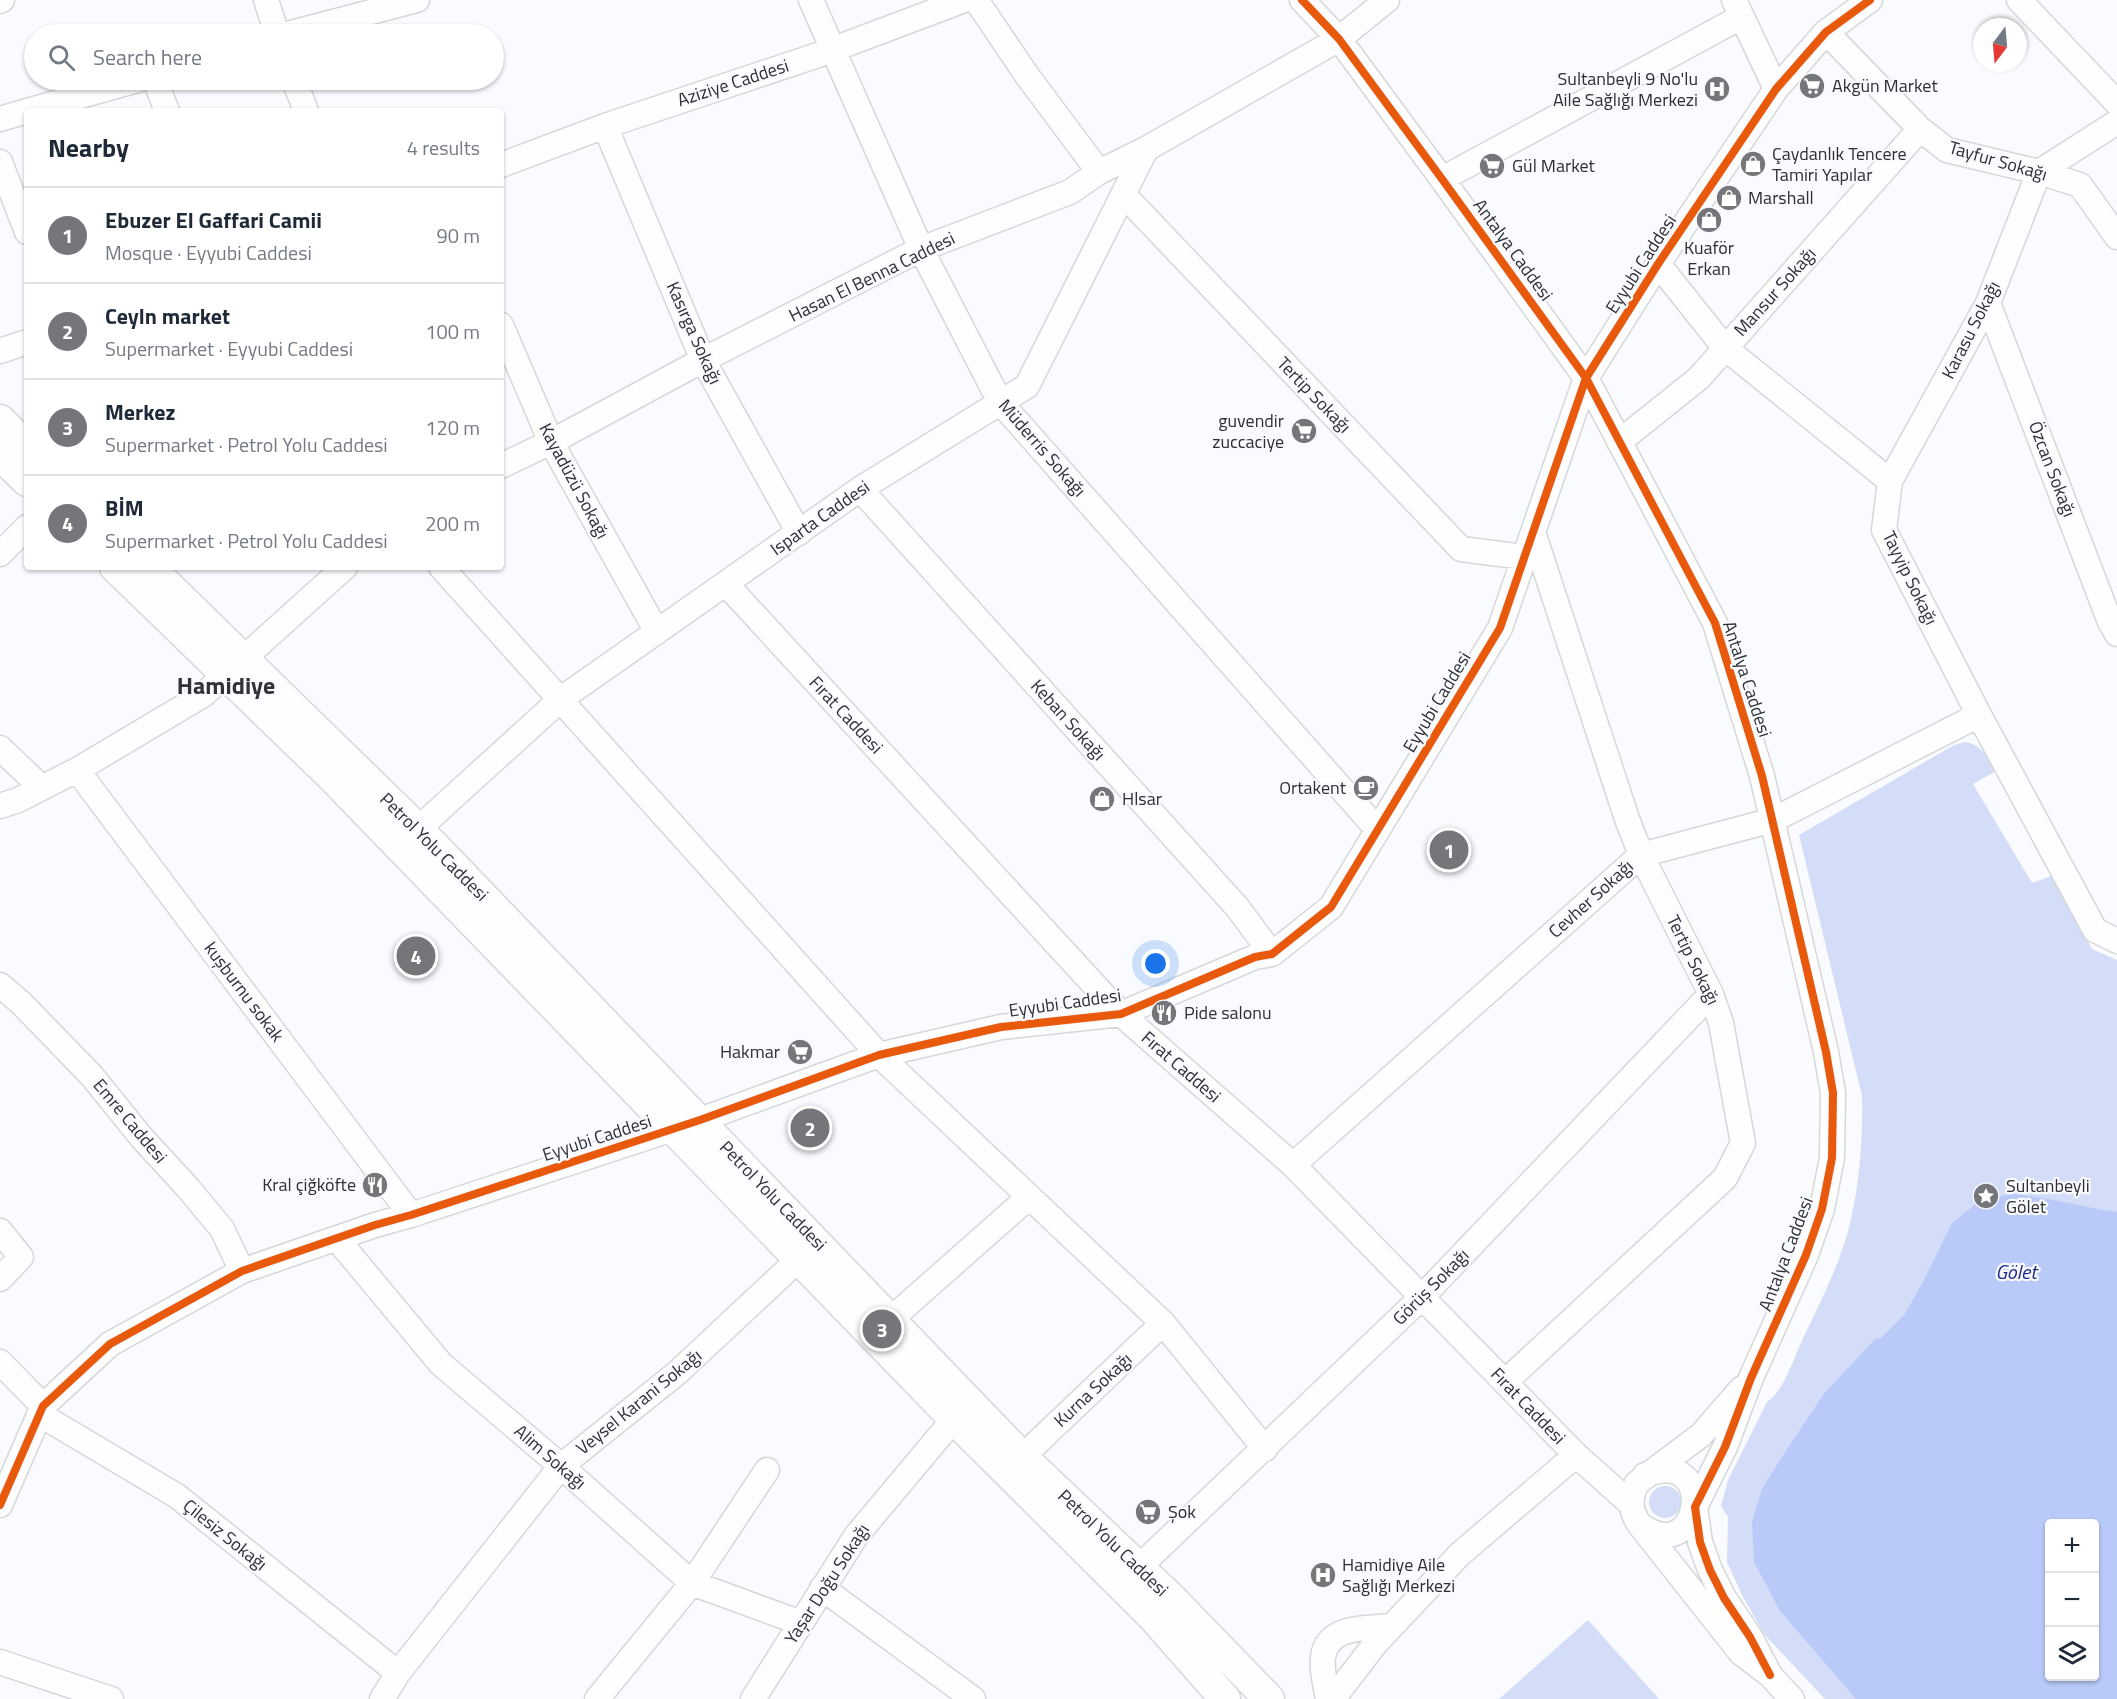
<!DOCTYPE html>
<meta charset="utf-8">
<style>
:root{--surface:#fff;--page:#f6f6f7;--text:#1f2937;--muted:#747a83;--line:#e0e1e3;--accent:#757679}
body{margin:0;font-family:"Titillium Web",sans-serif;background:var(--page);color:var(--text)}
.controls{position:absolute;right:18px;bottom:18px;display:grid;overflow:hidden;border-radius:6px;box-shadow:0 2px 4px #0004}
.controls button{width:54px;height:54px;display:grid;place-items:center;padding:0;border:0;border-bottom:2px solid var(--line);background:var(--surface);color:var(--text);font:30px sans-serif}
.compass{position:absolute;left:1973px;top:18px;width:54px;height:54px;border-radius:50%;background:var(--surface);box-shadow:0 2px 4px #0004;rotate:196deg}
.you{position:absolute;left:1156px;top:964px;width:21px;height:21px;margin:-15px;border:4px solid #fff;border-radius:50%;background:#1a73e8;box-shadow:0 0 0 9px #1a73e833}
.badge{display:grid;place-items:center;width:39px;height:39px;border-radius:50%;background:var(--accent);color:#fff;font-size:20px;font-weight:700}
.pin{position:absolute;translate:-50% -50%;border:3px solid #fff;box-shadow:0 2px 6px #0006}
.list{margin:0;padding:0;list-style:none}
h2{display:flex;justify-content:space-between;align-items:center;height:78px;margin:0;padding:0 24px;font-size:26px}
h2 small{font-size:20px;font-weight:400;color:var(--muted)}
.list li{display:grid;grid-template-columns:39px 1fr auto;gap:18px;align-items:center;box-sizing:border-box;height:96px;padding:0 24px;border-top:2px solid var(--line)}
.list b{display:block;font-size:22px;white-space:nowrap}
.list p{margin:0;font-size:20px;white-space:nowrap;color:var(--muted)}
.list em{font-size:20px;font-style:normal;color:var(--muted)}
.icon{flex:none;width:33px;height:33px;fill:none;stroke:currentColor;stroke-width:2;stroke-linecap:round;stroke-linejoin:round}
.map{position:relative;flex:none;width:2117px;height:1699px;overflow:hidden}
.search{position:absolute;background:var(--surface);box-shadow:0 2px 4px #0004;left:24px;top:24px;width:480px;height:66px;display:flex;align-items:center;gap:15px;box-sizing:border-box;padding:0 21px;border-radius:33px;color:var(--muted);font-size:22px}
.panel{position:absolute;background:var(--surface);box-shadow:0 2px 4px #0004;left:24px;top:108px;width:480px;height:462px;border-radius:6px}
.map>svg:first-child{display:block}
.green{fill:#d4ddf8;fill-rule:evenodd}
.water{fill:#b9caf9;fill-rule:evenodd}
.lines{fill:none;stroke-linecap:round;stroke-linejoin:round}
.minor-casing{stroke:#d5d7d9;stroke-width:27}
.major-casing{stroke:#d5d7d9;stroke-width:33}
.minor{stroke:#fefeff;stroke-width:24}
.major{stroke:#fefeff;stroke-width:30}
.cycleway-casing{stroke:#f8faff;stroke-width:11}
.cycleway{stroke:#e8590c;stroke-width:8}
.labels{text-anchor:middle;stroke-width:4.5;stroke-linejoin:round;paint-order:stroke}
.poi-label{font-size:18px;fill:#2e2f31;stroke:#f8faff;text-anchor:start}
.street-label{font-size:18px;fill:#2e2f31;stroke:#f8faff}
.water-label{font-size:20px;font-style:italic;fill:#1d2a87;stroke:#f8faff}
.district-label{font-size:24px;font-weight:bold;fill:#323337;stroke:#f8faff}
</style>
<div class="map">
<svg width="2117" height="1699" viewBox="0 0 2117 1699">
<rect width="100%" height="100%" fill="#f9fbfe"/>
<!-- green -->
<path class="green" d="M1965,742c17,2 22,16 31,29l-23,13 59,99 22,-8 38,74 25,11v739h-292l-61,-65 -21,-37 -16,-35 1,-45 -7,-11 7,-26 39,-78c14,-8 26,-40 32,-55 19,-41 42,-83 52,-128 9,-40 12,-82 11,-123l-63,-261 155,-90zM2050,1524h44v152h-44z
M1649 1502a16 16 0 1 1 32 0a16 16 0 1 1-32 0Z
M1588,1620l71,79h-160z"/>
<!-- water -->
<path class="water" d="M2013,1194c36,3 68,13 104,18v487h-261l-76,-88 -26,-49 -2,-41 10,-32 23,-37 38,-57 52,-56 6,-1 24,-24 19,-34 28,-57 30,-24zM2050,1524h44v152h-44z"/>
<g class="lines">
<!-- minor casing -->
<g class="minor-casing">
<path id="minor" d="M266,0l11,34
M811,0l110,249 79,153 377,427
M976,0l50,74 73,98
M1302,0l37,39 103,140 144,199 129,245 47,153 64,276 7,41 -1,65 -10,51 -16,46 -55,123 -26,69 -30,60 5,35 10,28 14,28 26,39 20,38
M1734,0l42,89
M2019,0l98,103
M0,1l2,-1
M1826,32l94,97 27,21 92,22 41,13 37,52
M287,34l130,-34
M155,80l12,31
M294,80l12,31
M27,111l111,-31
M0,119l27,-8
M605,126l98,234 96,173
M0,162l27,70
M501,165l104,-39 213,-71 146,-55
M1442,179l299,-162
M1124,195l337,354 63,8
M1658,264l67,84 165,133 -6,49 95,185 116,215 22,11
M1988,303l122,319 7,12
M501,325l50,117 106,190
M0,351l27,-9
M1619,442l80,-64 221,-249
M501,466l50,-24 152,-82 218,-111 149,-57 29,-20 47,-23 193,-110 48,-39
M1890,481l98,-178 51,-131 78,-50
M860,489l377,418 35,47
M0,554l27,-27
M441,567l438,488 284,268 102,126
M726,584l395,430 172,151 283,290 55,49
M0,748l41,39
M77,770l334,445
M0,806l18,-6 59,-30 126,-75 142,-128
M418,829l143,-130 299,-210 167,-103 119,-237
M0,985l21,18 70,72 51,63 46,50 34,41 20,42
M1293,1165l348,-310 132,-35 206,-105
M0,1231l21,26 -21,22
M337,1239l104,125 120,102 131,117 109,40
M891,1319l138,-122
M0,1362l43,44
M1505,1382l220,-204 18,-35 -22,-120 -10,-29 -70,-139 -14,-36 -94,-287
M1741,1389l-40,46 -64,48c-8,15 -7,27 2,41l102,129 29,22 22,24
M39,1414l138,82 221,177
M1022,1457l141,-134
M0,1505l43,-99 67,-62 132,-73 133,-46 36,-10 289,-95 179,-65 122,-28 120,-13 134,-57 17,-3 59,-47 169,-279 86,-250 72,-114 118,-175 50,-57 44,-32
M1639,1524c63,48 80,-79 6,-49
M1138,1568l284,-271 289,-303
M822,1588l151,111
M0,1662l111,37
M382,1699l16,-26 163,-207 116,-93 122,-114
M597,1699l95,-116 75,-113
M753,1699l103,-163 98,-117
M1328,1699c-2,-13 -7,-29 -5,-42 4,-32 45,-29 69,-31
M1333,1699l42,-55 85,-90 116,-99"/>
</g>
<!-- major casing -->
<g class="major-casing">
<path id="major" d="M0,420l27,27
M0,455l27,26
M115,567l217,210 622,642 200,199 71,81
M149,567l269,262 604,628 149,141 98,101"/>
</g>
<!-- minor -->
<use href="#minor" class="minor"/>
<!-- major -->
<use href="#major" class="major"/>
<!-- cycleway casing -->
<g class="cycleway-casing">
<path id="cycleway" d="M1302,0l37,39 103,140 144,199 129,245 47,153 64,276 7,41 -1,65 -10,51 -16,46 -55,123 -26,69 -30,60 5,35 10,28 14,28 26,39 20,38
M0,1505l43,-99 67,-62 132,-73 133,-46 36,-10 289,-95 179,-65 122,-28 120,-13 134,-57 17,-3 59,-47 169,-279 86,-250 72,-114 118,-175 50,-57 44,-32"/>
</g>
<!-- cycleway -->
<use href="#cycleway" class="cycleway"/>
</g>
<!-- icons -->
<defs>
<g id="supermarket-disc" transform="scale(1.35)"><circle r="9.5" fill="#757679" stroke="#f8faff"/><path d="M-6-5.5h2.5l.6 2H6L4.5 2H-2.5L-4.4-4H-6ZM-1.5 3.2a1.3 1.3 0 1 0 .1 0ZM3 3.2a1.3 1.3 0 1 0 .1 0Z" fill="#fff"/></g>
<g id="hospital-disc" transform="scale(1.35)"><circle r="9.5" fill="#757679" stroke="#f8faff"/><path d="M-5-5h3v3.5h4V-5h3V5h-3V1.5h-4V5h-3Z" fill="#fff"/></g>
<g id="shop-disc" transform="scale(1.35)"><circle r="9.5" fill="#757679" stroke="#f8faff"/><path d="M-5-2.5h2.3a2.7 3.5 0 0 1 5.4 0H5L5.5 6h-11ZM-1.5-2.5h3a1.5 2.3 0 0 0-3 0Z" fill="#fff"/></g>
<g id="cafe-disc" transform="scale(1.35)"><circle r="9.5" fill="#757679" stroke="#f8faff"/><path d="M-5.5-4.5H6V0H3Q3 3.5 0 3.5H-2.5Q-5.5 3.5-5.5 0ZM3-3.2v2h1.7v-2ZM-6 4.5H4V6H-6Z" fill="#fff"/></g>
<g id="restaurant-disc" transform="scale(1.35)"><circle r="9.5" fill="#757679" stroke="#f8faff"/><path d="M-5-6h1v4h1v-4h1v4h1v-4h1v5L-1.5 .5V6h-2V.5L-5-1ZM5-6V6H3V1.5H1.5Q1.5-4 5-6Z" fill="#fff"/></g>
<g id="sight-disc" transform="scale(1.35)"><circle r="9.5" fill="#757679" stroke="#f8faff"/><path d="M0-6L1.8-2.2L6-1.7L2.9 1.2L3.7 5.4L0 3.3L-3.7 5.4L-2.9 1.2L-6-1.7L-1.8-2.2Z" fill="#fff"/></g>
</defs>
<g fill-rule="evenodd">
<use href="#supermarket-disc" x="1812" y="86"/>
<use href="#hospital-disc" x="1717" y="89"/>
<use href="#shop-disc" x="1753" y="164"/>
<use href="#supermarket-disc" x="1492" y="166"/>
<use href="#shop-disc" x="1729" y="198"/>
<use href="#shop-disc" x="1709" y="220"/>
<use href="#supermarket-disc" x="1304" y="431"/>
<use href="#cafe-disc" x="1366" y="788"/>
<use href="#shop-disc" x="1102" y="799"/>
<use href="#restaurant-disc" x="1164" y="1013"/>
<use href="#supermarket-disc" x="800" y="1052"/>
<use href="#restaurant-disc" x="375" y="1185"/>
<use href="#sight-disc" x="1986" y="1196"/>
<use href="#supermarket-disc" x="1148" y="1512"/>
<use href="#hospital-disc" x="1323" y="1575"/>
</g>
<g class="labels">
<!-- poi labels -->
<g class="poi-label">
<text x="1698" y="85" text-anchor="end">Sultanbeyli 9 No'lu<tspan x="1698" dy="21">Aile Sağlığı Merkezi</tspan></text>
<text x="1832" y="92">Akgün Market</text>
<text x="1772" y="160">Çaydanlık Tencere<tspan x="1772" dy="21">Tamiri Yapılar</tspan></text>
<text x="1512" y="172">Gül Market</text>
<text x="1748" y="204">Marshall</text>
<text x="1709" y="254" text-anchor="middle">Kuaför<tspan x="1709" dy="21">Erkan</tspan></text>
<text x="1284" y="427" text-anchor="end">guvendir<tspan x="1284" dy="21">zuccaciye</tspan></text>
<text x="1346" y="794" text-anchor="end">Ortakent</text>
<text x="1122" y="805">Hlsar</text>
<text x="1184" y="1019">Pide salonu</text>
<text x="780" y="1058" text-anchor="end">Hakmar</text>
<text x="356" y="1191" text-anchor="end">Kral çiğköfte</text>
<text x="2006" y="1192">Sultanbeyli<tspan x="2006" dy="21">Gölet</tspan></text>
<text x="1168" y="1518">Şok</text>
<text x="1342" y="1571">Hamidiye Aile<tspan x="1342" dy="21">Sağlığı Merkezi</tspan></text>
</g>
<!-- street labels -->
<g class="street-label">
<text transform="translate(733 83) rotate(-18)" y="6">Aziziye Caddesi</text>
<text transform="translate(1998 161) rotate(16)" y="6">Tayfur Sokağı</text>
<text transform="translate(1513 250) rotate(54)" y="6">Antalya Caddesi</text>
<text transform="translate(1641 264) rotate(-57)" y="6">Eyyubi Caddesi</text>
<text transform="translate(872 277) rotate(-26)" y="6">Hasan El Benna Caddesi</text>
<text transform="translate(1775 292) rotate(-48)" y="6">Mansur Sokağı</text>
<text transform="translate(1971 330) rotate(-63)" y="6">Karasu Sokağı</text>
<text transform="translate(694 333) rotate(66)" y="6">Kasırga Sokağı</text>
<text transform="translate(1314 395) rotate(46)" y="6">Tertip Sokağı</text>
<text transform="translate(1042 448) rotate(49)" y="6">Müderris Sokağı</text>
<text transform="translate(2052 469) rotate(69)" y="6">Özcan Sokağı</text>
<text transform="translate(574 481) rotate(62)" y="6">Kayadüzü Sokağı</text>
<text transform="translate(820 518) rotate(-35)" y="6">Isparta Caddesi</text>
<text transform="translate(1910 578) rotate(64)" y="6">Tayyip Sokağı</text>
<text transform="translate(1747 679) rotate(72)" y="6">Antalya Caddesi</text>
<text transform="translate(1437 702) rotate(-59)" y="6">Eyyubi Caddesi</text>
<text transform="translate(846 715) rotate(47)" y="6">Fırat Caddesi</text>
<text transform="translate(1068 720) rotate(48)" y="6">Keban Sokağı</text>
<text transform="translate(434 847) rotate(45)" y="6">Petrol Yolu Caddesi</text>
<text transform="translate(1591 899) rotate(-42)" y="6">Cevher Sokağı</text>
<text transform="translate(1693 960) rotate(64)" y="6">Tertip Sokağı</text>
<text transform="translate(244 992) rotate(53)" y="6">kuşburnu sokak</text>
<text transform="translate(1065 1003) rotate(-8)" y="6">Eyyubi Caddesi</text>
<text transform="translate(1181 1067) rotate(41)" y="6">Fırat Caddesi</text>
<text transform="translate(130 1121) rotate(50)" y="6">Emre Caddesi</text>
<text transform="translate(597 1138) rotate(-18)" y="6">Eyyubi Caddesi</text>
<text transform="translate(773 1196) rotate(46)" y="6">Petrol Yolu Caddesi</text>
<text transform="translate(1786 1254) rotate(-69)" y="6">Antalya Caddesi</text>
<text transform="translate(1431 1287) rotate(-45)" y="6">Görüş Sokağı</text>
<text transform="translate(1093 1390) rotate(-43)" y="6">Kurna Sokağı</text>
<text transform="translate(639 1402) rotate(-39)" y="6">Veysel Karani Sokağı</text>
<text transform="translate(1528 1406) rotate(46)" y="6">Fırat Caddesi</text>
<text transform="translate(550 1457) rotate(41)" y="6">Alim Sokağı</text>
<text transform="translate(225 1535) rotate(39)" y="6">Çilesiz Sokağı</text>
<text transform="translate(1113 1543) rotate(44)" y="6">Petrol Yolu Caddesi</text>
<text transform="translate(827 1584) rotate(-57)" y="6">Yaşar Doğu Sokağı</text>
</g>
<!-- water labels -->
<g class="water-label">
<text x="2016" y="1279">Gölet</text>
</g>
<!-- district labels -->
<g class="district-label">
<text x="226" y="694">Hamidiye</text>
</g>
</g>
</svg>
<div class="controls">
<button>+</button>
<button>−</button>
<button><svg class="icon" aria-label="layers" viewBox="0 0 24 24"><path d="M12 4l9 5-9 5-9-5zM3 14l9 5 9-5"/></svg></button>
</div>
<svg class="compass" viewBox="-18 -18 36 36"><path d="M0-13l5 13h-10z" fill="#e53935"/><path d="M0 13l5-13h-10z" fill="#747a83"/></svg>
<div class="you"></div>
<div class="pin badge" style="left:1449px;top:850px">1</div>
<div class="pin badge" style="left:810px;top:1128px">2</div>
<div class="pin badge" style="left:882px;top:1329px">3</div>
<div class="pin badge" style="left:416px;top:956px">4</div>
<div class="search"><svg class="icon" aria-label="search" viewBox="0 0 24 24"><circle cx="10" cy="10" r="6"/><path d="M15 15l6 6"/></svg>Search here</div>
<section class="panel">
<h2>Nearby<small>4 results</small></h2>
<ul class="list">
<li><span class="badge">1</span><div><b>Ebuzer El Gaffari Camii</b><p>Mosque · Eyyubi Caddesi</p></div><em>90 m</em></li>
<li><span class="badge">2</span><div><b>Ceyln market</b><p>Supermarket · Eyyubi Caddesi</p></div><em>100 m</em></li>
<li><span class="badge">3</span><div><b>Merkez</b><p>Supermarket · Petrol Yolu Caddesi</p></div><em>120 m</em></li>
<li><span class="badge">4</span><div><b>BİM</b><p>Supermarket · Petrol Yolu Caddesi</p></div><em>200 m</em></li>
</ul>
</section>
</div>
